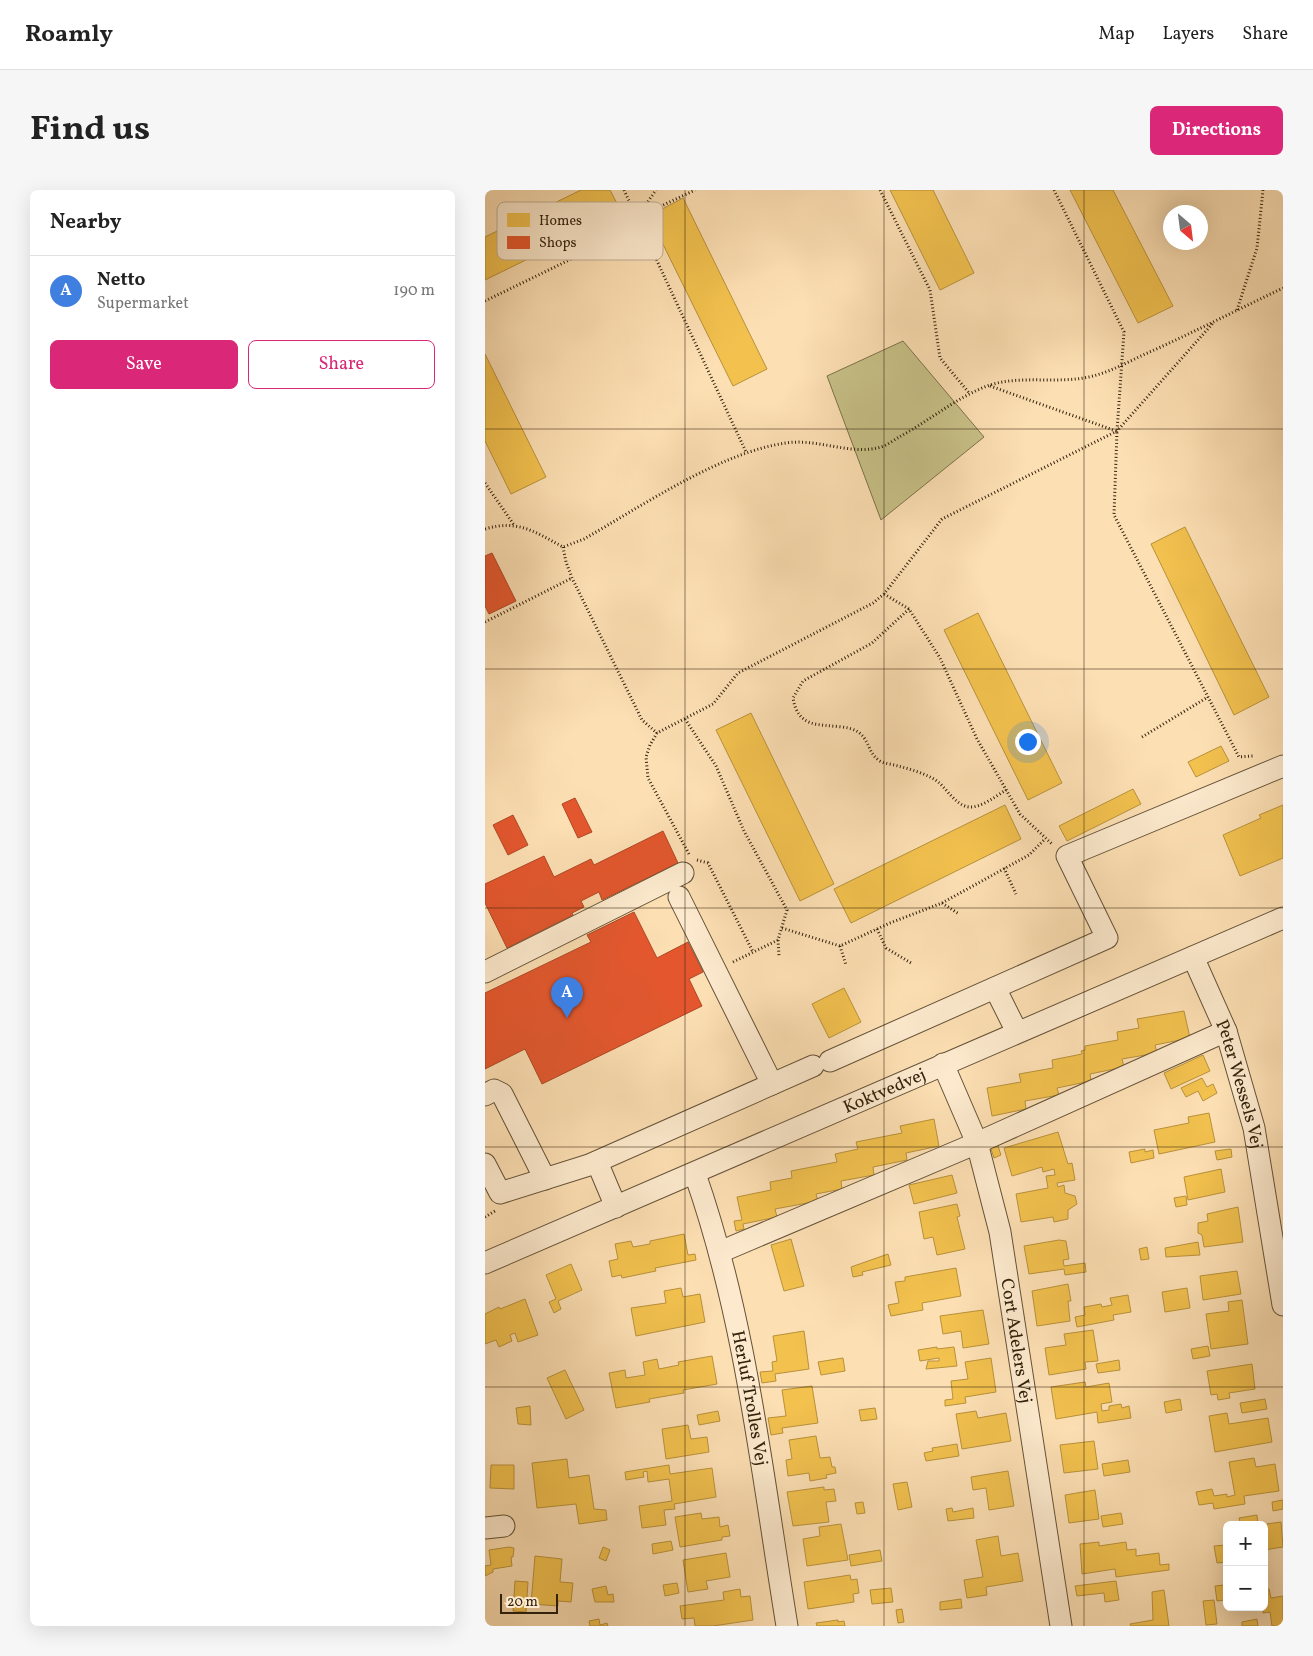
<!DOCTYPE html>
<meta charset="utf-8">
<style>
:root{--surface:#fff;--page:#f6f6f6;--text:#222;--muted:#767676;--line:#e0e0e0;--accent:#db2777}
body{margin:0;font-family:Vollkorn,serif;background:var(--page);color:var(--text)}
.controls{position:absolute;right:15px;bottom:15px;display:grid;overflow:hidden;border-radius:8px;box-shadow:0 5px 20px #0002}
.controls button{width:45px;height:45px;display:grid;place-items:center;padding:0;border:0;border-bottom:1px solid var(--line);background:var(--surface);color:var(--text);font:25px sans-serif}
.compass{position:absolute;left:678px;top:15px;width:45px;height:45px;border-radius:50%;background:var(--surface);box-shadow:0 5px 20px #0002;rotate:152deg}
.scale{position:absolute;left:15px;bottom:12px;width:58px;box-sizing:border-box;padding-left:5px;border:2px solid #33220c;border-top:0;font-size:14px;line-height:18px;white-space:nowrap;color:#33220c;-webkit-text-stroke:4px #fdeace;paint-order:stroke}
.you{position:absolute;left:542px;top:551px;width:18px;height:18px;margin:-12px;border:4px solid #fff;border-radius:50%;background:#1a73e8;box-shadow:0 0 0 8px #1a73e833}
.badge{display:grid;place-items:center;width:32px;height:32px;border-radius:50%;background:var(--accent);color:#fff;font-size:16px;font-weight:700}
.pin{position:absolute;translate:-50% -41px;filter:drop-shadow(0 1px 2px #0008)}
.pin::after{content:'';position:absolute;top:26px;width:18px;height:15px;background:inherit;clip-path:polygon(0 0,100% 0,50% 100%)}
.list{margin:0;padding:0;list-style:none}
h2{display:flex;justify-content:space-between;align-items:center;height:65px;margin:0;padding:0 20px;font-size:21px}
h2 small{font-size:16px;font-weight:400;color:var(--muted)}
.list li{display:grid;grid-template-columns:32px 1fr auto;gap:15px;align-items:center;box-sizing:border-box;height:70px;padding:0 20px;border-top:1px solid var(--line)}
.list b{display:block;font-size:19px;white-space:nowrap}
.list p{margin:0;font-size:16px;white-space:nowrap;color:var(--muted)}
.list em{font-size:16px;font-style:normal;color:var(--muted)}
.actions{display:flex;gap:10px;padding:15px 20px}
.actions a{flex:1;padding:11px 0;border:1px solid var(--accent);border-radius:8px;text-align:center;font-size:18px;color:var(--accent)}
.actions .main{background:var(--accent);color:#fff}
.map{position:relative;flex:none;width:798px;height:1436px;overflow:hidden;border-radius:8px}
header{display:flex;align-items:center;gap:30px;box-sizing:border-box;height:70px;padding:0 25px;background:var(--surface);border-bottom:1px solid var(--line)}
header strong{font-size:24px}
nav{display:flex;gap:28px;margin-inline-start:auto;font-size:18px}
.intro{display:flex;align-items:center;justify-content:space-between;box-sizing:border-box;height:120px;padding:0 30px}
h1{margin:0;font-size:35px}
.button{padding:12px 22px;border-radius:8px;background:var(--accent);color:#fff;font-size:18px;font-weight:700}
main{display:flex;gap:30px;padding:0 30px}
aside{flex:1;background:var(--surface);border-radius:8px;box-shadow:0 5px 20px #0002}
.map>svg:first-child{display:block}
.park{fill:#c7c087;stroke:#7d714a}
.homes{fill:#f2c14e;stroke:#b9913a}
.shops{fill:#e4572e;stroke:#af4724}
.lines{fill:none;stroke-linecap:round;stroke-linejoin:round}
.minor-casing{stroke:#655136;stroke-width:23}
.path{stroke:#33220c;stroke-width:3;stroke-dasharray:1 2.5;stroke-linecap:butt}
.minor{stroke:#fdeace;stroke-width:21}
.grid{fill:none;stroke:#33220c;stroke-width:1;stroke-opacity:0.55}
.labels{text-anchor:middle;stroke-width:5;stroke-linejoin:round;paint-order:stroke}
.street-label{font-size:18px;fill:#33220c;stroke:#fdeace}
.key{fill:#fdeace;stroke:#c0ae94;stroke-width:1}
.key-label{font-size:14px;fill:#33220c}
</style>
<header>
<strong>Roamly</strong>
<nav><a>Map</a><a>Layers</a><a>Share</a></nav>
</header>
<div class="intro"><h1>Find us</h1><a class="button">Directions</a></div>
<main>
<aside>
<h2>Nearby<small></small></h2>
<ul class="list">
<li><span class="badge" style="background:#3f7fe0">A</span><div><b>Netto</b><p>Supermarket</p></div><em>190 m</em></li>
</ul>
<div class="actions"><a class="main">Save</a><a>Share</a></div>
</aside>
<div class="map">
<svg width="798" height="1436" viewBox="0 0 798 1436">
<rect width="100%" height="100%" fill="#fcdfb3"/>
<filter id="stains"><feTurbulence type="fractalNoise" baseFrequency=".004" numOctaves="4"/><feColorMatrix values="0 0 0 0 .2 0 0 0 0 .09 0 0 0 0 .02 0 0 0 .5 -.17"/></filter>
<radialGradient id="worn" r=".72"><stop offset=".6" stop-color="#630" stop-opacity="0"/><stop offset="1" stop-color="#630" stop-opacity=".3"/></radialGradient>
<!-- park -->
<path class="park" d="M418,151l81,96 -103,83 -54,-144z"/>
<!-- homes -->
<path class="homes" d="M96,0h29l12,23 -137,67v-43z
M405,0h43l41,83 -34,17z
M585,0h43l60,116 -35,17z
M198,8l84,171 -34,17 -84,-170z
M0,164l61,123 -35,17 -26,-53z
M700,337l84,170 -35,18 -83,-171z
M493,423l84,170 -34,17 -84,-170z
M266,523l83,171 -34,17 -84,-171z
M736,556l8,15 -33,16 -8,-15z
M648,599l8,15 -74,37 -8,-15z
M520,615l16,34 -170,84 -17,-34z
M798,615v53l-43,18 -17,-41 38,-17 -2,-3z
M359,798l17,34 -32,16 -17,-34z
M699,821l6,27 -35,7 2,8 -35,6 2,8 -34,7 1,7 -34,7 2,7 -34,6 1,8 -34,7 -5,-28 34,-6 -2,-8 34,-6 -1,-8 30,-6 -1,-3 4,-1v-4l33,-6 -1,-8 22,-4 -2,-9z
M718,865l7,16 -39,18 -7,-16z
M717,888l5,9 6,-3 4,9 -14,8 -5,-10 -12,6 -5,-9z
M724,923l6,29 -56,12 -5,-24 35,-7 -1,-6z
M449,929l5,27 -33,7 1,7 -34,7 1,8 -33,6 1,8 -26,5 2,7 -43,8 2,8 -34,7 1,5 -8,2 -2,-10 8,-1 -5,-23 34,-7 -1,-8 22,-4 -1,-7 46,-9 -2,-8 23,-5 -2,-7 46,-9 -2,-7z
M573,942l10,32 4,-1 3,17 -18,3 1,4 6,-2 1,8 10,3 2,8 -9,6v9l-14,3 -1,-5 -32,5 -5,-28 32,-6 -2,-12 9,-1 -1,-6 -11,3 -1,-5 -30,9 -8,-28z
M512,953l4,12 -7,3 -4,-12z
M660,959v3l8,-2 1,8 -23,5 -2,-11z
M746,959l1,8 -15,3 -2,-9z
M736,979l4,23 -37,8 -4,-23z
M467,985l5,18 -43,11 -5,-19z
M701,1006l1,9 -11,2 -2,-9z
M472,1014l3,12 -3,1 8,32 -28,6 -4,-18 -9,2 -5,-27z
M753,1017l5,35 -39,5 -2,-12 -4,-2v-10l10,-2 -1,-7z
M199,1044l4,21 7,-1 1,6 -41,8 1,3 -34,7 -1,-3 -9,2 -3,-16 9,-2 -3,-15 16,-3 2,6 17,-3v-3z
M306,1049l13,47 -20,5 -13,-46z
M574,1050l7,1 3,18 -6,1 1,6 21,-3 1,9 -21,3 -1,-6 -35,5 -5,-28z
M713,1052l2,13 -34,2 -1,-9z
M662,1057l2,12 -8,1 -2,-11z
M403,1064l3,11 -29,7 1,3 -10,2 -2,-10z
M86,1074l11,26 -24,11 3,8 -7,4 -5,-11 7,-3 -10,-24z
M471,1078l5,28 -39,7 1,7 -32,6 -3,-11 11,-2 -4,-21 10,-1v-4z
M752,1081l4,23 -38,6 -3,-24z
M583,1094l3,17h-3l2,20 -33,5 -5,-35z
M196,1098l2,9 17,-3 5,28 -69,14 -5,-28 35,-5 -2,-12z
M702,1098l3,20 -25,4 -3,-20z
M643,1105l3,17 -18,3 1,5 -37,7 -2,-10 10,-2 -1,-8 17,-3 1,3 10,-2 -2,-7z
M40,1109l13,36 -20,7 -3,-9 -5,2 2,6 -13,6 -3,-7 -11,4v-30l14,-7 1,2z
M757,1110l6,44 -37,5 -5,-35 23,-3 -1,-9z
M498,1120l6,34 -26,4 -2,-17 -18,3 -3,-18z
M608,1140l5,31 -13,1 1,7 -37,6 -4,-27 21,-3 -2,-11z
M319,1141l5,38 -34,5 1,7 -14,2 -2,-11 13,-1 -1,-9 5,-1 -4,-25z
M723,1156l2,10 -17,3 -2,-10z
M452,1157v2l17,-2 3,19 -31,3 2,-8h11v-3l-19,3 -2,-11z
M227,1166l5,28 -34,6 1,3 -35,6 1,3 -34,6 -7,-35 16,-3 1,8 19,-3 -2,-13 14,-3 2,10 20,-4 -1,-3z
M358,1168l2,13 -24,4 -3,-13z
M506,1168l5,34 -31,5 1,6 -21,3v-6l8,-1 -2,-18 17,-2 -3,-17z
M634,1170l1,10 -22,3 -2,-9z
M767,1174l3,25 -26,4 1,5 -12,2 -1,-6 -6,1 -4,-24z
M80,1180l19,40 -18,9 -19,-41z
M600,1192l1,5 23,-4 3,19 -11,2 1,7 7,-1v-4l12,-2 1,4 7,-2 2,12 -33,5 -1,-11 -41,7 -5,-32z
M327,1196l6,37 -36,5 1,5 -12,2 -3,-17 18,-2 -4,-26z
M695,1209l2,11 -16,3 -2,-11z
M780,1209l2,10 -25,4 -2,-10z
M45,1216l1,19 -13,-1 -2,-16z
M390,1218l2,11 -16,2 -2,-11z
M233,1221l2,10 -21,4 -2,-10z
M491,1221l2,7 28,-5 5,28 -49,8 -6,-35z
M742,1223l2,11 39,-6 4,24 -57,10 -6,-36z
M203,1235l3,14 16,-2 2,15 -43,7 -4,-30z
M331,1246l4,22 10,-1 2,10h3l1,6 -10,2 1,3 -17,3 -1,-8 -21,3 -2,-16 6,-1 -3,-19z
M609,1251l4,28 -34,4 -4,-28z
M472,1254l2,12 -33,5 -2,-8 9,-2 -1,-3z
M769,1268l2,9 19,-3 4,27 -35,5 1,8 -31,5 -1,-6 -14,2 -3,-13 16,-3 2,7 13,-2v3l8,-2 -6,-33z
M82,1269l2,19 20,-3 5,34 12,1 1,10 -28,4 -3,-20 -39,4 -5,-45z
M643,1270l2,12 -26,4 -2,-12z
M6,1275h23v24l-24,-1z
M184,1275l1,9 42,-6 4,29 -42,7 1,5 -11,1 2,15 -24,3 -3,-22 33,-5 -3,-22 -21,3 -1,-11 -4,1 1,5 -18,3 -1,-8z
M523,1281l6,35 -25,4 -3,-22 -13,2 -2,-13z
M422,1292l5,25 -14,3 -5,-26z
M339,1297v3l10,-1 2,12 -10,1 3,20 -36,4 -6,-34z
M610,1300l4,29 -30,4 -4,-28z
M798,1310v9l-10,2 -1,-9z
M378,1312l2,11 -8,1 -2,-11z
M467,1318l1,4 20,-4 1,10 -26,3 -2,-12z
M216,1323l1,6 17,-2 1,10 8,-2 2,11 -8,1v3l-42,7 -5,-30z
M636,1323l2,11 -20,3 -2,-11z
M772,1325l1,10h-17l-2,-7z
M796,1332l2,25 -19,3v-25h-5z
M356,1334l7,36 -41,6 -4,-27 17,-3 -1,-9z
M513,1346l3,20 17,-3 5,28 -37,6 1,8 -20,3 -3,-18 19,-3 -7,-37z
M186,1351l2,9 -20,4 -1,-10z
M614,1352v4l27,-4 1,8 9,-1v7l23,-3 1,12 9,-1v6l-53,7 -1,-8 -33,5 -2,-30z
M742,1355v17l-10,1 -3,-17z
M24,1357l5,1 -1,9h-2l1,9 -19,3v3l-8,4v-10l6,-1 -2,-15z
M118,1357l7,3 -4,11 -7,-3z
M395,1360l2,11 -31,5 -2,-11z
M241,1363l4,24 -24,4 2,8 -20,3 -5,-32z
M50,1366l27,3 -2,23 13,1 -2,19 -13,-1v5l-27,-2z
M365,1385l1,5 6,-1 2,14 -6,1 1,8 -46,7 -4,-27z
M30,1391l13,1 -2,30 -13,-1z
M631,1391l3,19 -14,2 -1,-9 -27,3 -2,-10z
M192,1393l2,10 -14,3 -2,-11z
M739,1395l1,15 -8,1 -2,-15z
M121,1396l2,9 5,-1 1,8h-19l-3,-13z
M406,1398l2,14 -21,2 -2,-14z
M255,1399l1,8 9,-1 3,24 -40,6h-18l-1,-8 -12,1 -2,-13 44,-6 -1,-8z
M784,1399l2,9 12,-2v30h-11l-2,-14 -7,1 1,-23z
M679,1400l5,36h-38l-1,-2 23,-4 -1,-28z
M476,1409l1,9 -22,2v-8z
M729,1410l3,24 -11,1 -3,-24z
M417,1419l2,13 -6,1 -2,-13z
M114,1429l1,6 7,-2 1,3h-18l-1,-5z
M772,1429l1,7h-16v-4z
M353,1430v2l6,-1 1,5h-28l-1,-3z"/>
<!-- shops -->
<path class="shops" d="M7,363l24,48 -27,13 -4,-8v-50z
M90,608l17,34 -14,6 -16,-34z
M28,625l15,30 -20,10 -15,-30z
M178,641l15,32 -76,37 -3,-8 -18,9 3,6 -12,6 1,2 -66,33 -22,-45v-19l59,-28 10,21 37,-18 3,6z
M149,722l23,46 31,-16 15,30 -14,7 13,27 -160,78 -17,-35 -40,20v-76l106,-51 -4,-7z"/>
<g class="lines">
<!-- minor casing -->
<g class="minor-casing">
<g id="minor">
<path d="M194,707l93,187"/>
<path id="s1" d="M708,767l33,74 28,97 29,177"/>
<path d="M0,782l198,-99"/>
<path d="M510,798l22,44"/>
<path d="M345,871l277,-123 -40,-82 216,-90"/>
<path id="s2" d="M458,874l34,79 23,89 61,394"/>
<path d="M0,905l9,-5 8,4 43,85"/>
<path d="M112,972l19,45"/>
<path d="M0,974l15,29 89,-28 224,-99"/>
<path id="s3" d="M210,984c51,145 67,300 92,452"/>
<path d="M235,1062l257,-109 249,-112"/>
<path id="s4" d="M0,1073l798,-345"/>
<path d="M0,1338l19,-2"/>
</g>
</g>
<!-- path -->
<path class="path" d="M139,0l122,262
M395,0l50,100 10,68 30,36
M569,0l70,142 -7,99 -3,84 125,242 14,-1
M153,26l18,-26
M0,111l113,-55 40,-29 57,-27
M752,120l20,-62 6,-58
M505,196l126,45
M0,293l29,42
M0,339c33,-10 50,3 78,18l21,-8c58,-33 137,-87 202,-96 32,-5 65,13 95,4 7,-2 14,-8 20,-11 29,-16 55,-38 86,-50 33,-12 72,-1 106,-10 20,-5 40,-17 59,-25 44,-20 87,-42 131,-63
M78,357l3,15 6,16 70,142 15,13
M399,404l25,15 31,49 37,81 43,75 32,30
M424,419l-37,34 -69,38 -10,17c5,30 25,26 49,29 30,3 22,24 38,34 5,3 12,3 18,5 12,3 25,7 36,13 12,7 20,26 35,28 12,1 27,-11 37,-17
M0,432l87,-44
M200,529l31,47 28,65 43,79 -9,30 1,16
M657,547l66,-40
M204,664l-41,-76 -2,-21 4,-12 7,-12 56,-29 25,-31 135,-70 11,-9 58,-75 175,-88 97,-109
M212,670l11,3 45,89
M519,678l12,26
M457,713l17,11
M297,738l58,18 50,-23 52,-20 87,-48 16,-16
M392,739l9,19 25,15
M355,756l6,19
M248,772l45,-22
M0,1027l10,-6"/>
<!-- minor -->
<use href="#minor" class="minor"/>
</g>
<!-- grid -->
<path class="grid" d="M200,0v1436M399,0v1436M599,0v1436M0,239h798M0,479h798M0,718h798M0,957h798M0,1197h798"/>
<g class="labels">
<!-- street labels -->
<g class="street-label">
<text dy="6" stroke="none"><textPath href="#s1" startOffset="136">Peter Wessels Vej</textPath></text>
<text dy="6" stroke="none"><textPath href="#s4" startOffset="435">Koktvedvej</textPath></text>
<text dy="6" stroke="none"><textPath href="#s2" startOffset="288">Cort Adelers Vej</textPath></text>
<text dy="6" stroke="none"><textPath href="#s3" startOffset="231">Herluf Trolles Vej</textPath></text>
</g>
</g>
<!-- legend -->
<rect x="12" y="12" width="166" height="58" rx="8" class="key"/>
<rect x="22" y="23" width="23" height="14" fill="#f2c14e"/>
<rect x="22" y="46" width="23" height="13" fill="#e4572e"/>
<g class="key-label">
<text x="54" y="35">Homes</text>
<text x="54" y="57">Shops</text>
</g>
<rect width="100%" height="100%" filter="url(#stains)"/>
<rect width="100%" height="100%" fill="url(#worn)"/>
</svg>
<div class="controls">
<button>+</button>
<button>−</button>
</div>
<svg class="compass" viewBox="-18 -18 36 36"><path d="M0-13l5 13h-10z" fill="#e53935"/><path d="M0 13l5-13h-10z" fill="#767676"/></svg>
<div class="scale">20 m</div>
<div class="you"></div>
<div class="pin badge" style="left:82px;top:828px;background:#3f7fe0">A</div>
</div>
</main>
